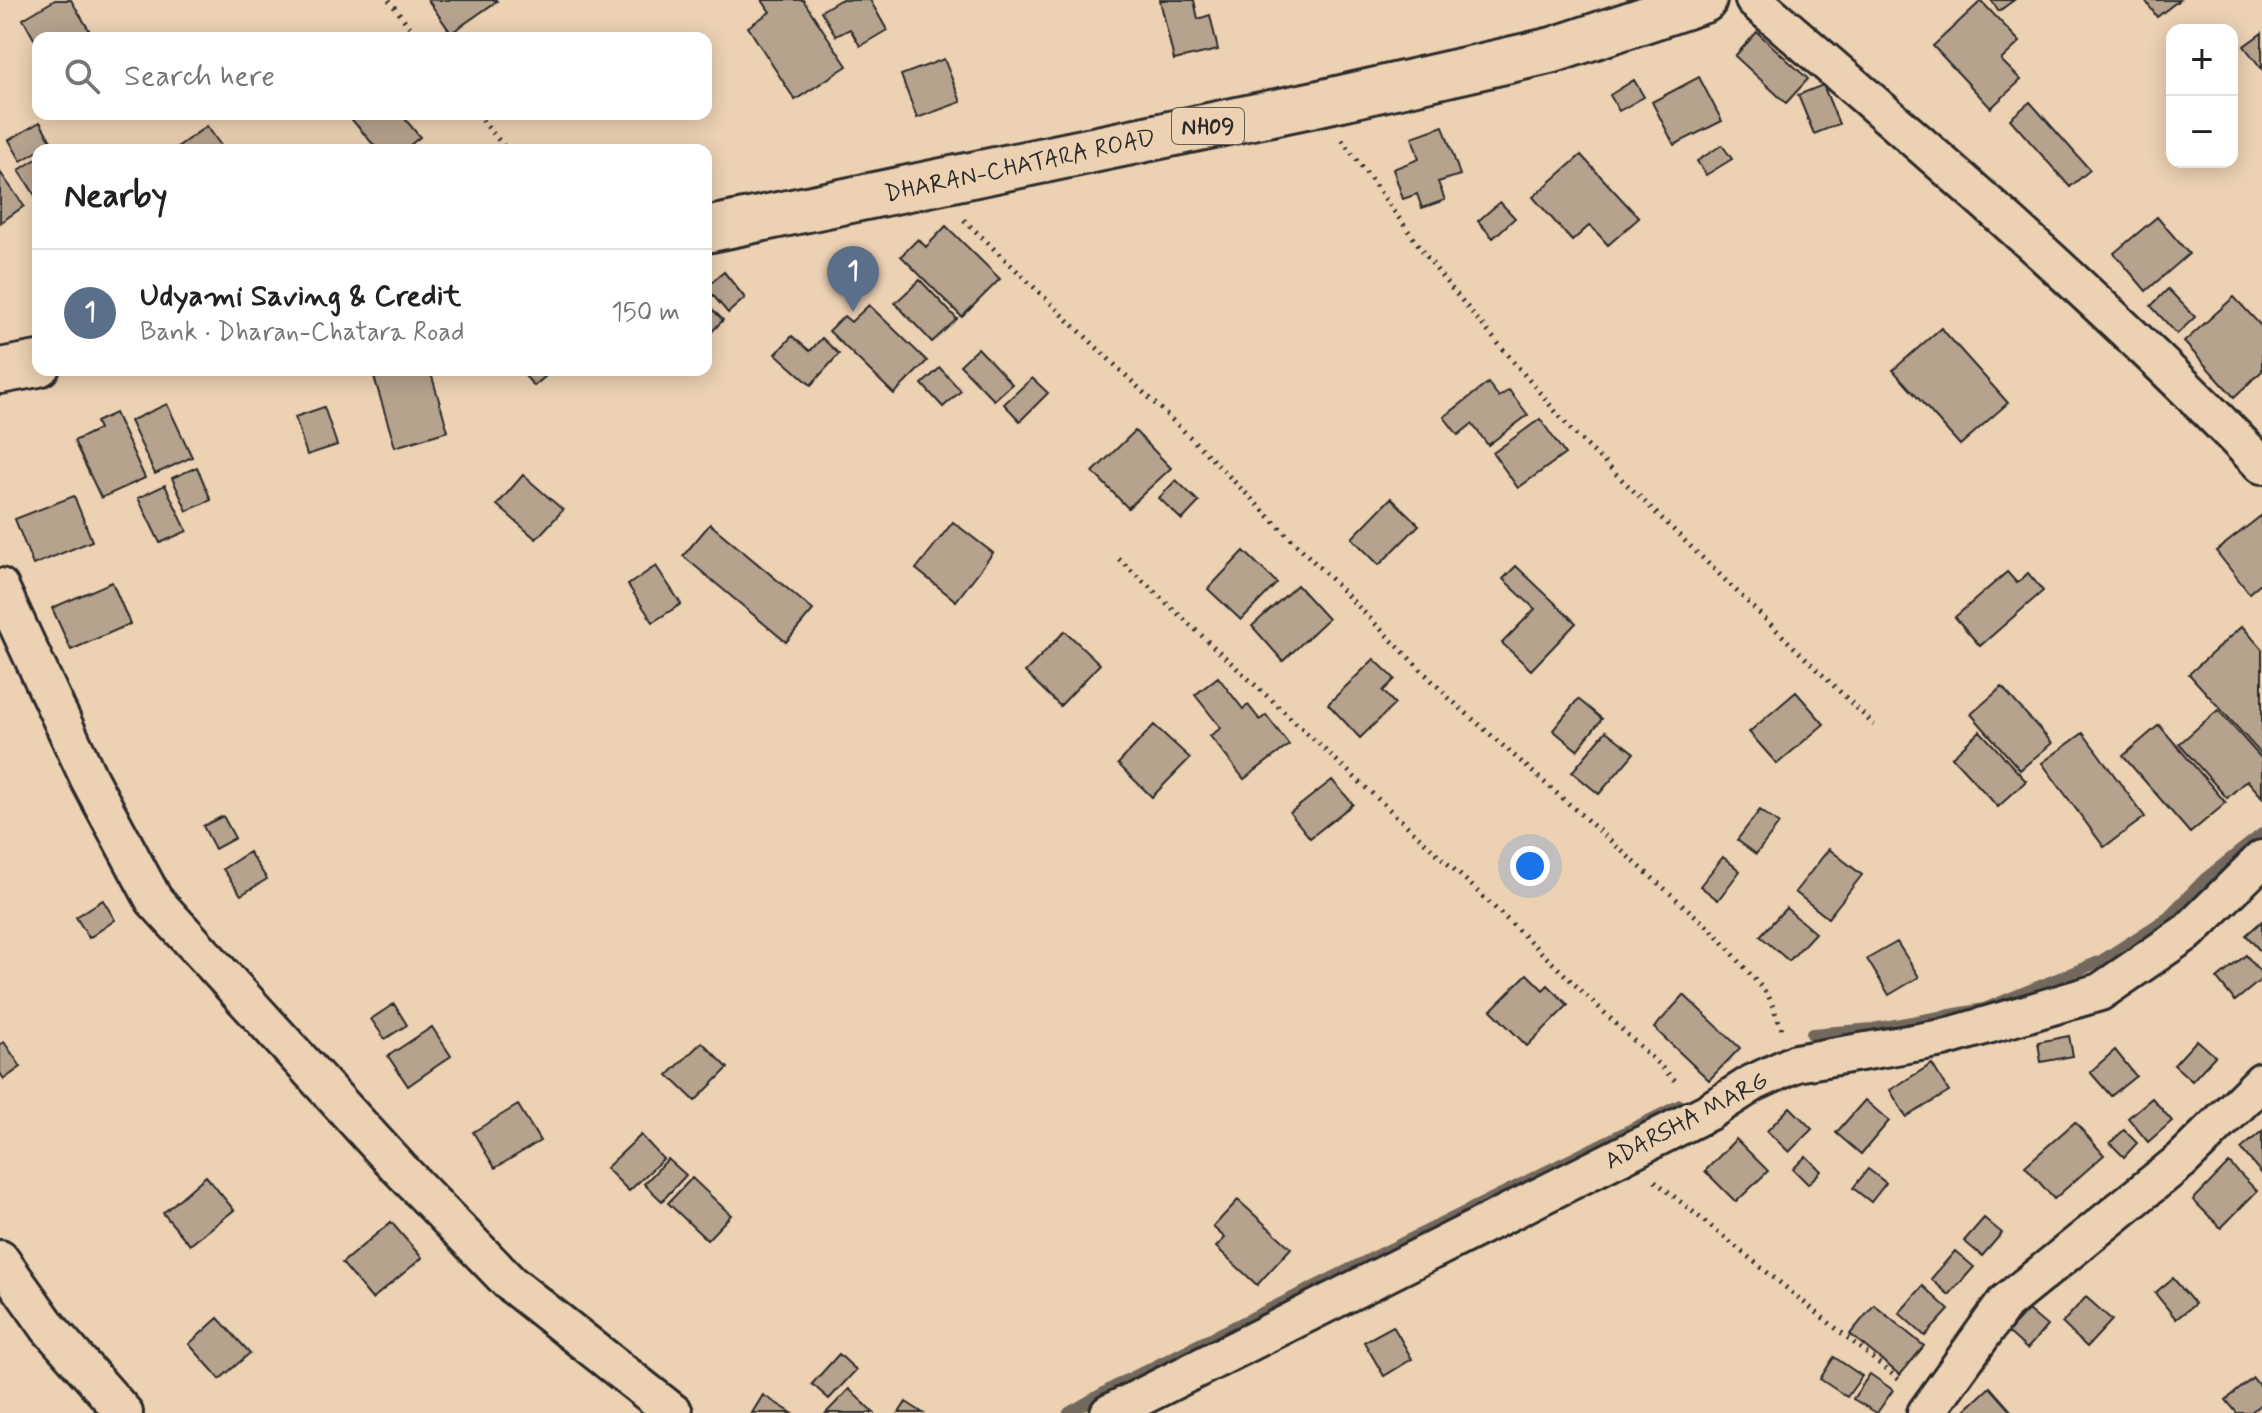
<!DOCTYPE html>
<meta charset="utf-8">
<style>
:root{--surface:#fff;--page:#f6f6f6;--text:#222;--muted:#767676;--line:#e0e0e0;--accent:#2b2b2b}
body{margin:0;font-family:Mynerve,sans-serif;background:var(--page);color:var(--text)}
.controls{position:absolute;right:24px;top:24px;display:grid;overflow:hidden;border-radius:16px;box-shadow:0 4px 20px #0003}
.controls button{width:72px;height:72px;display:grid;place-items:center;padding:0;border:0;border-bottom:2px solid var(--line);background:var(--surface);color:var(--text);font:40px sans-serif}
.you{position:absolute;left:1530px;top:866px;width:28px;height:28px;margin:-20px;border:6px solid #fff;border-radius:50%;background:#1a73e8;box-shadow:0 0 0 12px #1a73e833}
.badge{display:grid;place-items:center;width:52px;height:52px;border-radius:50%;background:var(--accent);color:#fff;font-size:26px;font-weight:700}
.pin{position:absolute;translate:-50% -66px;filter:drop-shadow(0 2px 4px #0008)}
.pin::after{content:'';position:absolute;top:42px;width:28px;height:24px;background:inherit;clip-path:polygon(0 0,100% 0,50% 100%)}
.list{margin:0;padding:0;list-style:none}
h2{display:flex;justify-content:space-between;align-items:center;height:104px;margin:0;padding:0 32px;font-size:34px}
h2 small{font-size:26px;font-weight:400;color:var(--muted)}
.list li{display:grid;grid-template-columns:52px 1fr auto;gap:24px;align-items:center;box-sizing:border-box;height:128px;padding:0 32px;border-top:2px solid var(--line)}
.list b{display:block;font-size:30px;white-space:nowrap}
.list p{margin:0;font-size:26px;white-space:nowrap;color:var(--muted)}
.list em{font-size:26px;font-style:normal;color:var(--muted)}
.icon{flex:none;width:44px;height:44px;fill:none;stroke:currentColor;stroke-width:2;stroke-linecap:round;stroke-linejoin:round}
.map{position:relative;flex:none;width:2262px;height:1413px;overflow:hidden}
.search{position:absolute;background:var(--surface);box-shadow:0 4px 20px #0003;left:32px;top:32px;width:680px;height:88px;display:flex;align-items:center;gap:20px;box-sizing:border-box;padding:0 28px;border-radius:16px;color:var(--muted);font-size:30px}
.panel{position:absolute;background:var(--surface);box-shadow:0 4px 20px #0003;left:32px;top:144px;width:680px;height:232px;border-radius:16px}
.map>svg:first-child{display:block}
.lines{fill:none;stroke-linecap:round;stroke-linejoin:round}
.stream{stroke:#72685d;stroke-width:12}
.building{fill:#b6a38e;stroke:#2b2b2b;stroke-width:2}
.minor-casing{stroke:#2b2b2b;stroke-width:42}
.primary-casing{stroke:#2b2b2b;stroke-width:50}
.path{stroke:#2b2b2b;stroke-width:5;stroke-dasharray:2 6;stroke-linecap:butt}
.minor{stroke:#ecd1b3;stroke-width:36}
.primary{stroke:#ecd1b3;stroke-width:44}
.labels{text-anchor:middle;stroke-width:7;stroke-linejoin:round;paint-order:stroke}
.shield{fill:#ecd1b3;stroke:#655d54;stroke-width:2}
.shield-label{font-size:22px;font-weight:bold;fill:#2b2b2b}
.street-label{font-size:24px;fill:#2b2b2b;stroke:#ecd1b3}
</style>
<div class="map">
<svg width="2262" height="1413" viewBox="0 0 2262 1413">
<rect width="100%" height="100%" fill="#ecd1b3"/>
<filter id="ink" filterUnits="userSpaceOnUse"><feTurbulence type="fractalNoise" baseFrequency=".0125" numOctaves="2"/><feDisplacementMap in="SourceGraphic" scale="16" xChannelSelector="R" yChannelSelector="G"/><feConvolveMatrix kernelMatrix="1 2 1 2 8 2 1 2 1" color-interpolation-filters="sRGB"/></filter>
<g filter="url(#ink)">
<g class="lines">
<!-- stream -->
<path class="stream" d="M1812,1034l61,-5 111,-20 117,-48 65,-42 39,-40 57,-45
M1069,1413l54,-31 557,-277"/>
</g>
<!-- building -->
<path class="building" d="M55,0h16l21,35 -5,3h-49v8l-15,-27z
M428,0h68l1,1 -46,32z
M762,0h41l44,66 -52,34 -47,-73 22,-15z
M840,0h30l17,30 -27,16 -10,-17 -14,7 -15,-25z
M1160,0h34l4,19 12,-4 8,35 -44,10z
M1991,0h23l-15,11z
M2145,0h34l-22,17z
M1981,1l39,41 -19,18 20,20 -30,28 -58,-62z
M1757,32l51,47 -22,24 -51,-47z
M2262,33v36l-18,-23z
M944,59l17,43 -44,16 -16,-43z
M1699,77l23,44 -48,24 -22,-43z
M1634,80l10,17 -25,14 -9,-16z
M1823,85l16,39 -25,10 -16,-39z
M2030,102l60,68 -20,17 -60,-68z
M347,114h54l19,23 -16,13h-26z
M40,122l12,21 -31,18 -12,-21z
M207,126l17,24h-51z
M1443,126l17,49 -22,7 7,18 -23,8 -5,-14 -14,5 -10,-30 26,-10 -7,-22z
M1722,145l10,14 -26,16 -9,-14z
M1581,155l58,63 -31,27 -18,-20 -18,16 -39,-44z
M38,158v42l-19,-30z
M0,172l24,34 -24,17z
M1500,202l15,16 -22,20 -15,-17z
M2157,217l32,37 -43,37 -32,-38z
M946,226l54,53 -38,38 -61,-61 17,-17 8,8z
M724,272l21,26 -17,15 -22,-26z
M920,280l37,39 -25,23 -37,-39z
M2168,289l27,28 -18,17 -26,-28z
M2234,297l28,30v44l-28,26 -50,-55z
M706,303l17,17 -17,18z
M869,305l58,56 -33,33 -65,-63 15,-15 7,6z
M1941,328l67,75 -48,42 -67,-75z
M792,336l18,15 12,-13 17,16 -28,31 -35,-31z
M978,348l34,36 -18,16 -34,-35z
M940,368l21,23 -18,16 -21,-23z
M372,370h58l18,61 -53,16z
M520,370h33l-19,16z
M1032,378l16,15 -28,28 -16,-17z
M1488,383l11,14 10,-7 19,25 -40,30 -16,-21 -14,11 -14,-18z
M167,404l25,53 -37,17 -25,-53z
M324,407l13,38 -30,10 -12,-38z
M115,413l30,65 -44,20 -27,-57 25,-12 -3,-7z
M1540,419l25,35 -47,34 -25,-35z
M1135,431l36,37 -43,40 -35,-36z
M197,467l14,33 -24,11 -15,-33z
M523,475l40,35 -27,29 -39,-34z
M1176,480l23,22 -17,18 -23,-22z
M165,485l22,46 -27,12 -22,-45z
M74,496l18,45 -59,24 -18,-46z
M1391,498l28,27 -40,40 -27,-27z
M2262,515v67l-13,11 -33,-42z
M953,522l40,31 -37,48 -40,-32z
M710,524l103,86 -27,32 -103,-86z
M1244,551l33,32 -36,37 -33,-31z
M656,566l25,38 -28,18 -25,-37z
M1516,566l60,57 -45,47 -29,-27 33,-34 -32,-30z
M2007,572l10,11 11,-10 15,18 -63,55 -25,-29z
M112,582l18,42 -59,26 -19,-42z
M1297,585l31,34 -45,42 -31,-35z
M2242,626l20,23v106l-73,-81z
M1065,631l35,33 -40,42 -35,-34z
M1374,659l21,20 -12,12 12,13 -35,34 -32,-34z
M1218,677l25,32 5,-4 12,15 6,-5 23,30 -45,34 -34,-43 11,-8 -26,-33z
M2002,687l50,56 -32,27 -49,-56z
M1796,692l28,32 -47,40 -28,-32z
M1578,699l24,20 -25,31 -24,-20z
M2218,710l44,49v38l-15,-17 -20,18 -48,-54z
M1154,725l36,33 -38,39 -34,-33z
M2159,725l67,78 -36,30 -67,-77z
M1606,731l28,22 -35,41 -27,-22z
M1980,731l46,50 -28,26 -46,-50z
M2083,733l62,84 -41,30 -62,-84z
M1332,780l21,24 -43,34 -20,-25z
M1760,810l19,14 -23,30 -19,-14z
M223,816l12,22 -20,11 -12,-23z
M1829,849l33,26 -34,43 -33,-26z
M249,852l18,27 -26,16 -18,-26z
M1723,857l17,14 -22,29 -18,-14z
M103,900l12,20 -26,18 -13,-21z
M1786,908l29,25 -26,28 -29,-25z
M2262,921v32l-16,-18z
M1897,942l22,35 -30,18 -22,-36z
M2246,955l16,19v5l-27,22 -18,-22z
M1527,974l16,16 5,-5 20,20 -41,41 -36,-36z
M1684,995l56,53 -31,32 -55,-52z
M394,1004l13,21 -22,14 -14,-20z
M432,1027l19,29 -43,30 -20,-30z
M2069,1036l4,20 -32,6 -3,-20z
M2197,1040l18,16 -23,25 -18,-16z
M4,1042l17,25 -17,12 -4,-6v-29z
M702,1042l26,26 -33,33 -27,-26z
M2115,1050l21,26 -25,20 -21,-24z
M1932,1064l17,28 -43,25 -16,-27z
M2152,1098l20,23 -24,21 -20,-24z
M1865,1100l24,21 -28,33 -25,-21z
M518,1105l22,36 -45,27 -22,-36z
M1790,1107l22,22 -23,23 -22,-21z
M2075,1122l29,33 -50,44 -29,-33z
M2124,1130l13,13 -13,14 -14,-14z
M2262,1131v43l-21,-25z
M641,1135l22,24 -34,32 -23,-23z
M1736,1139l32,32 -32,31 -31,-31z
M1806,1156l15,15 -13,13 -15,-15z
M668,1159l18,16 -24,26 -18,-17z
M2229,1163l28,28 -36,37 -28,-28z
M1868,1169l18,14 -15,19 -18,-14z
M206,1176l28,34 -44,35 -27,-32z
M692,1178l39,37 -24,25 -39,-37z
M1238,1200l53,48 -34,37 -41,-38 9,-9 -12,-11z
M1984,1218l18,15 -20,23 -18,-15z
M391,1222l31,36 -50,41 -30,-36z
M1955,1251l19,16 -25,28 -18,-16z
M2173,1278l22,26 -19,15 -21,-26z
M1923,1286l26,24 -24,26 -26,-23z
M2086,1297l26,23 -25,27 -25,-24z
M1874,1305l50,41 -24,29 -50,-41z
M2028,1310l19,16 -20,23 -19,-17z
M218,1318l32,35 -30,26 -31,-35z
M1393,1326l19,33 -28,17 -20,-34z
M839,1354l17,16 -27,29 -17,-15z
M1834,1357l28,19 -15,21 -27,-18z
M1870,1374l23,16 -16,23 -24,-14z
M2253,1378l9,11v14l-12,10h-13l-11,-13z
M1990,1387l23,26h-46l-2,-3z
M849,1389l25,24h-48z
M763,1395l29,18h-40z
M906,1402l17,11h-24z"/>
<g class="lines">
<!-- minor casing -->
<g class="minor-casing">
<path id="minor" d="M1754,0c174,150 348,299 508,465
M0,587l89,192 65,121 245,268 112,116 163,129
M0,1259l49,69 75,85
M1109,1413l599,-301 45,-29 43,-20 147,-25 157,-46 89,-61 73,-72
M1926,1413l79,-110 177,-143 80,-79"/>
</g>
<!-- primary casing -->
<g class="primary-casing">
<path id="primary" d="M706,230l609,-126 238,-54 151,-50
M0,371l38,-7"/>
</g>
<!-- path -->
<path class="path" d="M389,0l29,38
M477,114l30,36
M1342,140l100,137 130,154 302,294
M964,220l228,219 257,259 268,237 51,60 14,34
M1119,559l353,327 207,198
M1655,1181l247,201"/>
<!-- minor -->
<use href="#minor" class="minor"/>
<!-- primary -->
<use href="#primary" class="primary"/>
</g>
</g>
<g class="labels">
<!-- shield labels -->
<rect class="shield" x="1172" y="108" width="72" height="36" rx="6"/>
<g class="shield-label">
<text x="1208" y="134">NH09</text>
</g>
<!-- street labels -->
<g class="street-label">
<text transform="translate(1020 165) rotate(-12)" y="8">DHARAN-CHATARA ROAD</text>
<text transform="translate(1686 1120) rotate(-28)" y="8">ADARSHA MARG</text>
</g>
</g>
</svg>
<div class="controls">
<button>+</button>
<button>−</button>
</div>
<div class="you"></div>
<div class="pin badge" style="left:853px;top:312px;background:#5c6f8a">1</div>
<div class="search"><svg class="icon" aria-label="search" viewBox="0 0 24 24"><circle cx="10" cy="10" r="6"/><path d="M15 15l6 6"/></svg>Search here</div>
<section class="panel">
<h2>Nearby<small></small></h2>
<ul class="list">
<li><span class="badge" style="background:#5c6f8a">1</span><div><b>Udyami Saving &amp; Credit</b><p>Bank · Dharan-Chatara Road</p></div><em>150 m</em></li>
</ul>
</section>
</div>
